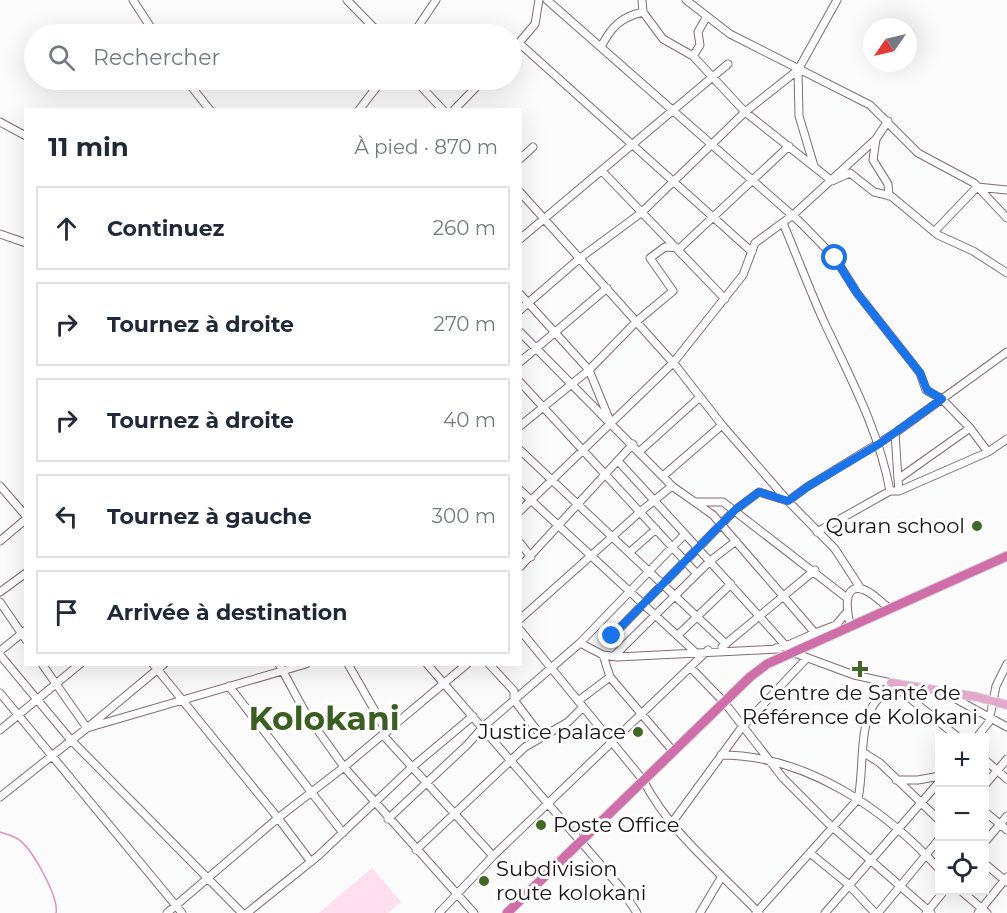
<!DOCTYPE html>
<html lang="fr">
<meta charset="utf-8">
<style>
:root{--surface:#fff;--page:#f6f6f7;--text:#1f2937;--muted:#747a83;--line:#e0e1e3}
body{margin:0;font-family:Montserrat,sans-serif;background:var(--page);color:var(--text)}
.controls{position:absolute;right:18px;bottom:18px;display:grid;overflow:hidden;border-radius:0px;box-shadow:0 6px 24px #0002}
.controls button{width:54px;height:54px;display:grid;place-items:center;padding:0;border:0;border-bottom:2px solid var(--line);background:var(--surface);color:var(--text);font:30px sans-serif}
.compass{position:absolute;left:863px;top:18px;width:54px;height:54px;border-radius:50%;background:var(--surface);box-shadow:0 6px 24px #0002;rotate:236deg}
.stop{position:absolute;width:18px;height:18px;margin:-14px;border:4px solid #1a73e8;border-radius:50%;background:#fff}
.stop.end{background:#1a73e8;border-color:#fff;box-shadow:0 2px 6px #0008}
.list{margin:0;padding:0;list-style:none}
h2{display:flex;justify-content:space-between;align-items:center;height:78px;margin:0;padding:0 24px;font-size:26px}
h2 small{font-size:20px;font-weight:400;color:var(--muted)}
.list li{display:grid;grid-template-columns:39px 1fr auto;gap:18px;align-items:center;box-sizing:border-box;height:84px;margin:0 12px 12px;padding:0 12px;border:2px solid var(--line);border-radius:0px}
.list b{display:block;font-size:22px;white-space:nowrap}
.list em{font-size:20px;font-style:normal;color:var(--muted)}
.icon{flex:none;width:33px;height:33px;fill:none;stroke:currentColor;stroke-width:2;stroke-linecap:round;stroke-linejoin:round}
.map{position:relative;flex:none;width:1007px;height:913px;overflow:hidden}
.search{position:absolute;background:var(--surface);box-shadow:0 6px 24px #0002;left:24px;top:24px;width:498px;height:66px;display:flex;align-items:center;gap:15px;box-sizing:border-box;padding:0 21px;border-radius:33px;color:var(--muted);font-size:22px}
.panel{position:absolute;background:var(--surface);box-shadow:0 6px 24px #0002;left:24px;top:108px;width:498px;height:558px;border-radius:0px}
.map>svg:first-child{display:block}
.green{fill:#ffdef0}
.lines{fill:none;stroke-linecap:round;stroke-linejoin:round}
.stream{stroke:#e791c3;stroke-width:1.5}
.minor-casing{stroke:#856878;stroke-width:9}
.major-casing{stroke:#dad8d9;stroke-width:10}
.highway-casing{stroke:#dad8d9;stroke-width:11}
.minor{stroke:#fff;stroke-width:7}
.major{stroke:#e3a8cc;stroke-width:8}
.highway{stroke:#d06eaa;stroke-width:9}
.route{stroke:#1a73e8;stroke-width:8}
.poi-dot{fill:#416925;stroke:#fff;stroke-width:2}
.labels{text-anchor:middle;stroke-width:6;stroke-linejoin:round;paint-order:stroke}
.poi-label{font-size:21px;fill:#190e14;stroke:#fff;text-anchor:end}
.town-label{font-size:33px;font-weight:bold;fill:#3b5f21;stroke:#fff}
</style>
<div class="map">
<svg width="1007" height="913" viewBox="0 0 1007 913">
<rect width="100%" height="100%" fill="#fbfbfb"/>
<!-- green -->
<path class="green" d="M372,868l29,34 -13,11h-69z"/>
<g class="lines">
<!-- stream -->
<path class="stream" d="M0,832c6,2 13,4 18,7 14,9 41,58 38,74"/>
<!-- minor casing -->
<g class="minor-casing">
<path id="minor" d="M133,0l22,34
M347,0l33,34
M547,0l254,223 34,35 22,35 63,80 6,17 16,9 28,29 18,24
M642,0l1,12 20,27 30,17 52,56 87,69 18,-8 24,19 17,4 47,39 35,16 34,22
M686,0l44,34 140,71 48,48 56,30 33,35
M413,34l23,-34
M519,43l233,209
M601,47c10,-20 20,-30 42,-35
M512,51l23,-27 4,-24
M693,56l7,-11 -2,-13 9,-16
M798,70l39,-70
M186,80l24,30
M415,80l28,30
M359,110l23,-30
M454,110l29,-30
M0,122l26,14
M876,139l12,-18
M520,159l13,-12
M602,171l123,128
M520,192l156,174 46,59 66,76 47,48 26,40
M783,223c14,33 27,68 42,101 26,55 54,107 65,167
M934,232l43,-45 30,3
M0,234l26,9
M520,239l208,-175
M520,294l69,76 21,51
M520,310l60,-52 61,-45 104,-101 53,-42 1,46 15,50
M520,332l152,154 41,29 102,118 -29,13
M520,362l87,-74
M520,382l177,192
M520,426l69,-56 48,-49 36,-30 -23,-33 15,-11 15,1 109,-102
M895,433l3,46
M520,450l206,194
M640,451l60,-54
M618,461l67,73
M663,476l59,-51
M0,486l26,30
M520,490l175,162
M899,491l-1,-12 72,-51
M696,502h27l124,96
M520,511l153,-148 70,-88 12,-32 38,-28 83,-76 -3,21 15,24 1,12
M817,532l73,-41h9l89,-39 19,-13
M0,541l26,-22
M520,543l11,14
M630,552l26,-23
M520,567l113,-123
M0,592l26,-19
M0,602l26,38
M520,619l120,-107 32,-26
M850,625c-2,-10 -9,-41 12,-36 9,2 20,14 27,19
M520,630l123,150c28,54 75,90 116,133
M815,633l21,-8 11,-13
M678,635l53,-51
M612,636l123,-126 24,-18 29,9 19,-14 88,-54 112,-81
M580,643l23,12 14,2 162,-8
M722,647l93,-77
M0,651l26,-21
M789,651l65,24 37,8
M0,655l70,84 172,174
M603,655l7,22 63,74
M614,656l96,-95 26,-20
M42,664l45,64 77,-64
M153,664l125,154 33,44
M279,664l27,50 38,53 130,146
M348,664l39,68
M427,664l193,223 17,26
M489,664l25,27v9l28,37
M690,667l34,35 59,76 45,45 103,90
M229,686l114,147
M0,693l182,220
M945,693l62,34
M578,701l32,-24
M0,730l80,-66
M383,735l110,121
M976,738l13,-16 7,-36 11,-22
M864,753l16,10 60,58
M721,755c85,0 164,54 219,115
M984,759l23,20
M896,780h22l22,-4
M984,786l23,-27
M0,797l87,-69 219,-64
M984,811l23,19
M388,819l79,-74 16,-18 97,-84 105,-109 101,112 -10,2
M671,824l71,-97 64,-68
M984,843l23,-27
M416,850l109,-103 43,-25 15,-15
M810,853l38,31 27,29
M984,863l23,19
M960,890l27,23
M167,913l111,-95 66,-51 123,-103
M247,913l71,-57 93,-88 62,-52
M439,913l54,-57 215,-206
M700,913l22,-37
M756,913l102,-114c6,-28 1,-63 13,-90 5,-9 14,-18 20,-26l68,55
M825,913l115,-132
M878,913l62,-75
M926,913l19,-23
M978,913l29,-36"/>
</g>
<!-- major casing -->
<g class="major-casing">
<path id="major" d="M891,683l86,14 30,8"/>
</g>
<!-- highway casing -->
<g class="highway-casing">
<path id="highway" d="M507,913l243,-236 17,-13 240,-108"/>
</g>
<!-- minor -->
<use href="#minor" class="minor"/>
<!-- major -->
<use href="#major" class="major"/>
<!-- highway -->
<use href="#highway" class="highway"/>
</g>
<g class="lines">
<!-- route -->
<path class="route" d="M612,636l123,-126 24,-18 29,9 19,-14 72,-43 63,-45 -15,-9 -7,-17 -63,-80 -22,-35"/>
</g>
<!-- markers -->
<g class="poi-dot">
<circle cx="977" cy="526" r="6"/>
<path d="M857 660h6v6h6v6h-6v6h-6v-6h-6v-6h6z"/>
<circle cx="638" cy="732" r="6"/>
<circle cx="541" cy="825" r="6"/>
<circle cx="484" cy="881" r="6"/>
</g>
<g class="labels">
<!-- poi labels -->
<g class="poi-label">
<text x="965" y="533">Quran school</text>
<text x="860" y="700" text-anchor="middle">Centre de Santé de<tspan x="860" dy="24">Référence de Kolokani</tspan></text>
<text x="626" y="739">Justice palace</text>
<text x="553" y="832" text-anchor="start">Poste Office</text>
<text x="496" y="876" text-anchor="start">Subdivision<tspan x="496" dy="24">route kolokani</tspan></text>
</g>
<!-- town labels -->
<g class="town-label">
<text x="324" y="730">Kolokani</text>
</g>
</g>
</svg>
<div class="controls">
<button>+</button>
<button>−</button>
<button><svg class="icon" aria-label="locate" viewBox="0 0 24 24"><circle cx="12" cy="12" r="6"/><path d="M12 2v4M12 18v4M2 12h4M18 12h4"/></svg></button>
</div>
<svg class="compass" viewBox="-18 -18 36 36"><path d="M0-13l5 13h-10z" fill="#e53935"/><path d="M0 13l5-13h-10z" fill="#747a83"/></svg>
<div class="stop" style="left:835px;top:258px"></div>
<div class="stop end" style="left:612px;top:636px"></div>
<div class="search"><svg class="icon" aria-label="search" viewBox="0 0 24 24"><circle cx="10" cy="10" r="6"/><path d="M15 15l6 6"/></svg>Rechercher</div>
<section class="panel">
<h2>11 min<small>À pied · 870 m</small></h2>
<ul class="list">
<li><svg class="icon" aria-label="ahead" viewBox="0 0 24 24"><path d="M12 20V5M6 11l6-6 6 6"/></svg><div><b>Continuez</b></div><em>260 m</em></li>
<li><svg class="icon" aria-label="right" viewBox="0 0 24 24"><path d="M7 20v-9h11M14 6l5 5-5 5"/></svg><div><b>Tournez à droite</b></div><em>270 m</em></li>
<li><svg class="icon" aria-label="right" viewBox="0 0 24 24"><path d="M7 20v-9h11M14 6l5 5-5 5"/></svg><div><b>Tournez à droite</b></div><em>40 m</em></li>
<li><svg class="icon" aria-label="left" viewBox="0 0 24 24"><path d="M17 20v-9H6M10 6l-5 5 5 5"/></svg><div><b>Tournez à gauche</b></div><em>300 m</em></li>
<li><svg class="icon" aria-label="arrive" viewBox="0 0 24 24"><path d="M6 21V4h12l-3 4 3 4H6"/></svg><div><b>Arrivée à destination</b></div></li>
</ul>
</section>
</div>
